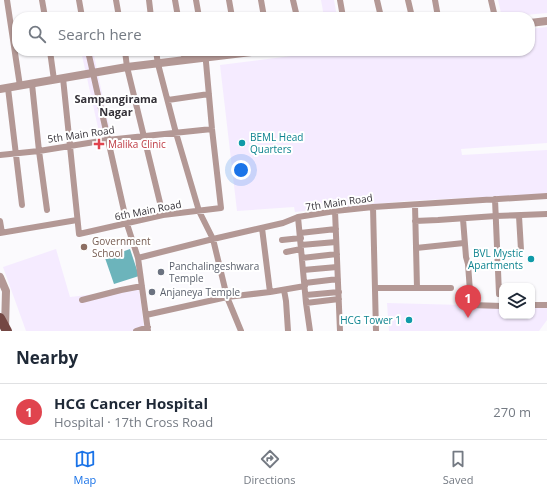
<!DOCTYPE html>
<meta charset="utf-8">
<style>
:root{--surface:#fff;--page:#f2f2f3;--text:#1f2937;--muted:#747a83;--line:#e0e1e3;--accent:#1a73e8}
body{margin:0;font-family:"Open Sans",sans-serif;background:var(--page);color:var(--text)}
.controls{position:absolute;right:12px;bottom:12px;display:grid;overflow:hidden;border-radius:8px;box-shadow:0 1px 3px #0004}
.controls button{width:36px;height:36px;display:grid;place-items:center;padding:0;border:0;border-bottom:1px solid var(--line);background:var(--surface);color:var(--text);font:20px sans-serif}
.you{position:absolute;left:241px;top:170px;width:14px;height:14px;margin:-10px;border:3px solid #fff;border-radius:50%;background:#1a73e8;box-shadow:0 0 0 6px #1a73e833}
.badge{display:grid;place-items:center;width:26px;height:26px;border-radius:50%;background:var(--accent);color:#fff;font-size:13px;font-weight:700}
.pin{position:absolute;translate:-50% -33px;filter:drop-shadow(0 1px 2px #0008)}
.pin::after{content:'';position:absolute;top:21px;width:14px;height:12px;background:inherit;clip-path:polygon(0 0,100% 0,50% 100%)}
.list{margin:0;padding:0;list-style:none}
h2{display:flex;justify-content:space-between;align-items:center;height:52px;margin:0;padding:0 16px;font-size:17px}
h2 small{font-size:13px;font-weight:400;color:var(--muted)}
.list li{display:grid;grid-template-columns:26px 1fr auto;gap:12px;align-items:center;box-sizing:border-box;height:56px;padding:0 16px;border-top:1px solid var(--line)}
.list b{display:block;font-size:15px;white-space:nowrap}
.list p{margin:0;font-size:13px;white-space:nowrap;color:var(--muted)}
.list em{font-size:13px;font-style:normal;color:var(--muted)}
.icon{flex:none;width:22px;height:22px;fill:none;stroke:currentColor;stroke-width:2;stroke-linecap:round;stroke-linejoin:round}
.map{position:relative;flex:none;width:547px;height:331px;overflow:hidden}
.search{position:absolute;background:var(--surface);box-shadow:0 1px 3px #0004;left:12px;right:12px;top:12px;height:44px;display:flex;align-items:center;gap:10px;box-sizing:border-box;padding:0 14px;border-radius:16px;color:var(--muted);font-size:15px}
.sheet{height:108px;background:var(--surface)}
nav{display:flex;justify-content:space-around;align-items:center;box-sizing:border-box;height:56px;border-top:1px solid var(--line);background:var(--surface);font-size:11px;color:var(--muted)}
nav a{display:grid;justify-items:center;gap:2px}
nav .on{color:var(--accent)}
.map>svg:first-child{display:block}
.built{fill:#f5ebff}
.water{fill:#6cb4bb}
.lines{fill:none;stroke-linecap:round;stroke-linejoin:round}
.minor{stroke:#b39895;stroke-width:6}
.tertiary{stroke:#b39895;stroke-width:8}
.primary{stroke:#744743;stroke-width:10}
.culture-dot{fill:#0f9aa8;stroke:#fff;stroke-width:1.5}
.health-dot{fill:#e0444e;stroke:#fff;stroke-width:1.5}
.education-dot{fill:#8d6e63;stroke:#fff;stroke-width:1.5}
.worship-dot{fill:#6b7280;stroke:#fff;stroke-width:1.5}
.labels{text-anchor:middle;stroke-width:4;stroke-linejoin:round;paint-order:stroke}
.street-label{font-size:10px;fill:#343138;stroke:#fff}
.culture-label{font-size:10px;fill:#0d838f;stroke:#fff;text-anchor:end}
.health-label{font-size:10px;fill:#be3a42;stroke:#fff;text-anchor:start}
.education-label{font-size:10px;fill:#785e54;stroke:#fff;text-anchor:start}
.worship-label{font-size:10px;fill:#5b616d;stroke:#fff;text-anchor:start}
.neighbourhood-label{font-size:11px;font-weight:bold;fill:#343138;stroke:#fff}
</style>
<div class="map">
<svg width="547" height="331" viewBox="0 0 547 331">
<rect width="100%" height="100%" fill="#fbfafd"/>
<!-- built -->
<path class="built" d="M321,0h13l3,17h-13z
M498,0h49v13l-45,4z
M547,27v116l-86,6 1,6 85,-5v44l-140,7 -112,11 -1,-5 -57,4 -17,-146 110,-14h200v-22z
M81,51h12l17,79 -11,2z
M56,249l14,48 69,-8 5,37 -11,5h-107l-23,-64z
M387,303l76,2v3l39,-2v10h30v-10h15v14l-8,11h-150z"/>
<!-- water -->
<path class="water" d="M130,249l9,27 -25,8 -9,-26z"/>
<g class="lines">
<!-- minor -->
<path class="minor" d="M7,0l13,86
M42,0l3,17
M79,0l3,17
M116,0l3,17
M149,0l2,17
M175,0l3,17
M196,0l3,17
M229,0l3,17
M261,0l3,17
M293,0l4,17
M340,0l3,17
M377,0l4,17
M408,0l4,17
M435,0l3,17
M491,0l4,17
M50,51l4,29
M88,51l39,173 11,34 10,73
M125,51l2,16 36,148
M156,51l2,13 18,69 23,78 14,28 14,58 14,34
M183,51l2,9
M63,78l16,156 84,-19 58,-7 -9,-79 -7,-78
M32,84l7,67 8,59
M8,88l14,117
M168,100l41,-6
M0,155l39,-4 68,-11 105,-11
M495,199l4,95
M415,205l2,83
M373,207l3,124
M335,211l5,120
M519,216l2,34
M298,217l8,86 4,28
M463,219l3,38 2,7 3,41 31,1
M0,221l2,12
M415,221l23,-1 58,-4 51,-2
M0,233l77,-13
M300,233l36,-4
M282,240l19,-2
M301,245l35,-3
M416,248l48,-5
M286,252l15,-3
M138,258l75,-19 70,-16 15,-6 37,-6 38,-4 174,-11
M302,258l35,-4
M303,270l34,-3
M305,283l33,-4
M375,288h76
M284,290l2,11 2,30
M270,292l35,-6
M306,295l33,-3
M82,300l39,-10 21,-4
M306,303l33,-4
M532,305h15
M146,315l81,-18 43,-5 -8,-64
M136,331l12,-4"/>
<!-- tertiary -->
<path class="tertiary" d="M530,23l17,-2
M0,89l127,-22 133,-16
M0,277l6,14 -1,37"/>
<!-- primary -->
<path class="primary" d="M0,318l7,13"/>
</g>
<!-- markers -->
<g class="culture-dot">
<circle cx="242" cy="143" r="4"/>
<circle cx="531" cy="259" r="4"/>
<circle cx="409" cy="320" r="4"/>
</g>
<path class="health-dot" d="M97 138h4v4h4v4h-4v4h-4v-4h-4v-4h4z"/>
<circle class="education-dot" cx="84" cy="247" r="4"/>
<g class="worship-dot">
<circle cx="161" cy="272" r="4"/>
<circle cx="152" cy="292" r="4"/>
</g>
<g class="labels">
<!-- street labels -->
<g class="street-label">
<text transform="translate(81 134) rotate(-8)" y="4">5th Main Road</text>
<text transform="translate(339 202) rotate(-8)" y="4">7th Main Road</text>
<text transform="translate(148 210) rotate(-11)" y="4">6th Main Road</text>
</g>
<!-- culture labels -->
<g class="culture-label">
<text x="250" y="141" text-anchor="start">BEML Head<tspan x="250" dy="12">Quarters</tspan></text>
<text x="523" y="257">BVL Mystic<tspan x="523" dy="12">Apartments</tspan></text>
<text x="401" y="324">HCG Tower 1</text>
</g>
<!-- health labels -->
<g class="health-label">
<text x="108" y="148">Malika Clinic</text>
</g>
<!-- education labels -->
<g class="education-label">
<text x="92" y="245">Government<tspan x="92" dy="12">School</tspan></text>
</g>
<!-- worship labels -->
<g class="worship-label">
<text x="169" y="270">Panchalingeshwara<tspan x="169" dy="12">Temple</tspan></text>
<text x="160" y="296">Anjaneya Temple</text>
</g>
<!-- neighbourhood labels -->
<g class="neighbourhood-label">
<text x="116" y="103">Sampangirama<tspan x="116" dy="13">Nagar</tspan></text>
</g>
</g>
</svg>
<div class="controls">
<button><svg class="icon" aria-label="layers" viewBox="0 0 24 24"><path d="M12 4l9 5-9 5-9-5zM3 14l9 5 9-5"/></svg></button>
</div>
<div class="you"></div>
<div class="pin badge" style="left:468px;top:318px;background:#e0444e">1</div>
<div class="search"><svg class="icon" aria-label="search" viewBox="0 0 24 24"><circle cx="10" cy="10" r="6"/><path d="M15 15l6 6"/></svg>Search here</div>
</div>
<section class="sheet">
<h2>Nearby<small></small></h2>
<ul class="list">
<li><span class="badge" style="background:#e0444e">1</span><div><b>HCG Cancer Hospital</b><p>Hospital · 17th Cross Road</p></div><em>270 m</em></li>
</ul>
</section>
<nav>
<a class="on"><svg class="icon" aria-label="map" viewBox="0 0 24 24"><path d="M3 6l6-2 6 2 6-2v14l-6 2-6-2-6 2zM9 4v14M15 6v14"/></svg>Map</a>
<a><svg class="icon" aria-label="directions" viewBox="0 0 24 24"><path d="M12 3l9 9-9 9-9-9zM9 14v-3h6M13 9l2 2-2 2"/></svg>Directions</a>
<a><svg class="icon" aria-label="saved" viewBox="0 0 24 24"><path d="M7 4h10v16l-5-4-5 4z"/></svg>Saved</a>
</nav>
